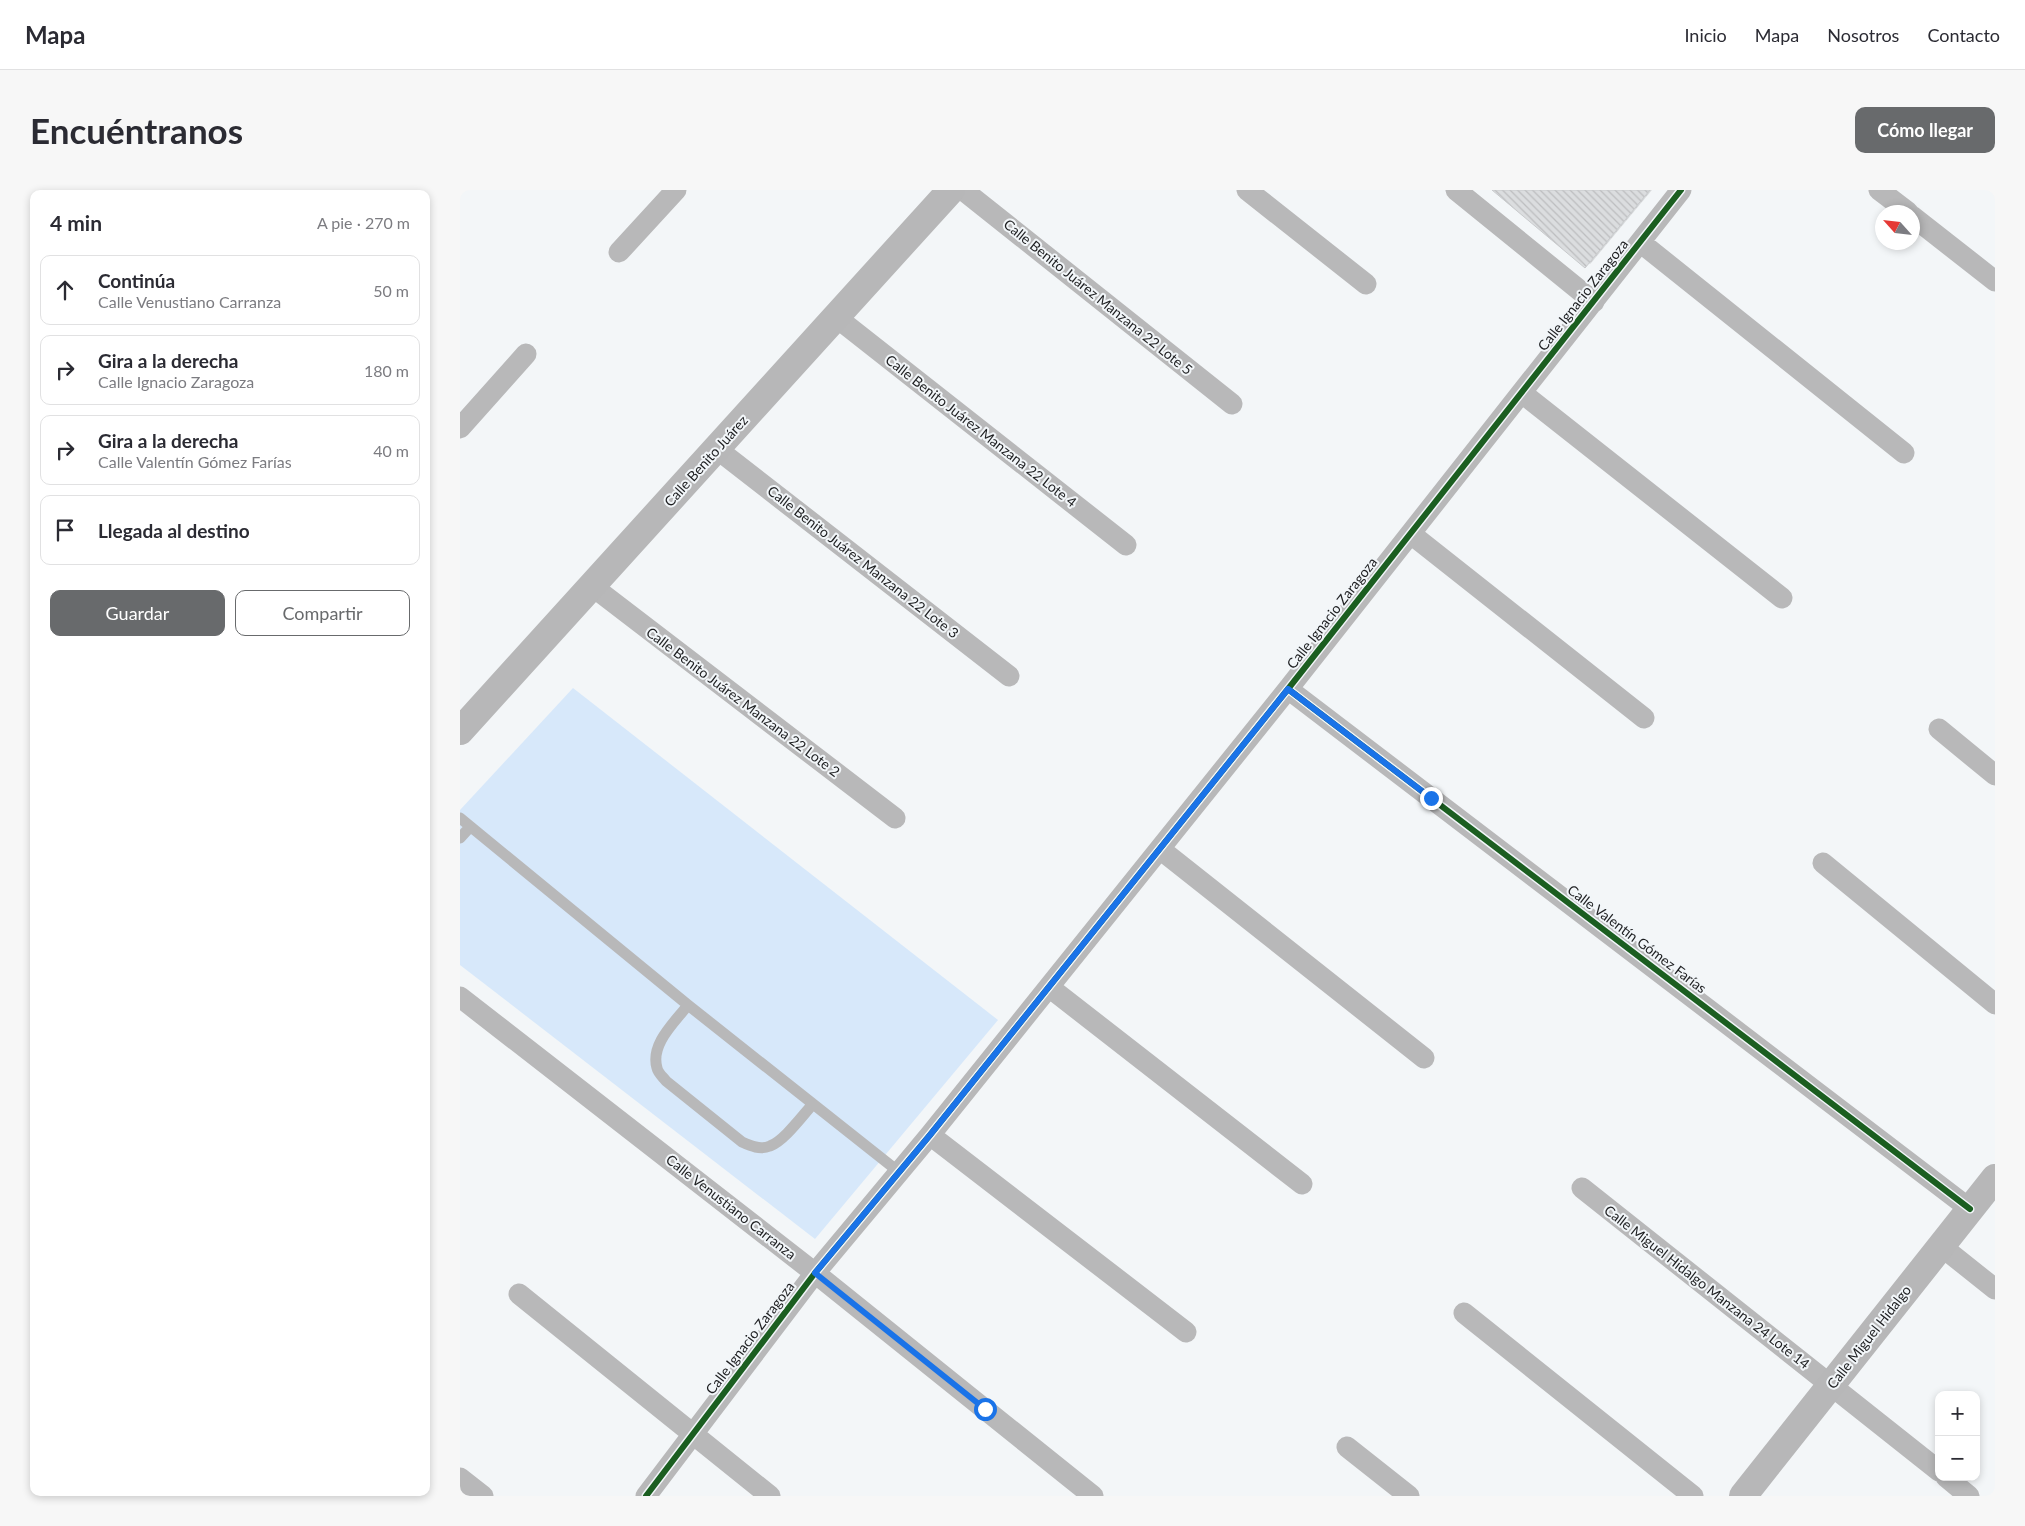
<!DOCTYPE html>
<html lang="es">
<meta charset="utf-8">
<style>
:root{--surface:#fff;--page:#f7f7f7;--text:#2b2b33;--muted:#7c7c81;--line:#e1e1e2;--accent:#686a6c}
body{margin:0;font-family:Lato,sans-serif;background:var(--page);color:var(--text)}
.controls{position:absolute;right:15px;bottom:15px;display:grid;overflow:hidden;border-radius:10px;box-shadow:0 2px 8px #0003}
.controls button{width:45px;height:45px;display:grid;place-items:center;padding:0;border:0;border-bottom:1px solid var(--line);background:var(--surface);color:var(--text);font:25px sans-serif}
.compass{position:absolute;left:1415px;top:15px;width:45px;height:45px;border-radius:50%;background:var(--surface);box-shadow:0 2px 8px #0003;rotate:297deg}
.stop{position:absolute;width:15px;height:15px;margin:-11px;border:4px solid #1a73e8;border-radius:50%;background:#fff}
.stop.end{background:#1a73e8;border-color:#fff;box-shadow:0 1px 5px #0008}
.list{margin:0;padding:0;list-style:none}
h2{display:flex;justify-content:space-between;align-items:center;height:65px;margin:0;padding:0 20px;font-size:21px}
h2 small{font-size:16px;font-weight:400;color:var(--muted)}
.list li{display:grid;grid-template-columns:32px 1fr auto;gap:15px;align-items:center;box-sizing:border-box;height:70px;margin:0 10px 10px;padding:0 10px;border:1px solid var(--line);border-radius:10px}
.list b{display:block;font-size:19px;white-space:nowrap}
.list p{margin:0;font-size:16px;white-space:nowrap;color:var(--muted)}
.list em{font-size:16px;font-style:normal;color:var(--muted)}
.actions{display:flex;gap:10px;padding:15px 20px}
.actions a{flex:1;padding:11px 0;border:1px solid var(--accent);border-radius:10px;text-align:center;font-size:18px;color:var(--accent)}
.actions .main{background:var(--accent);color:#fff}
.icon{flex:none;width:28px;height:28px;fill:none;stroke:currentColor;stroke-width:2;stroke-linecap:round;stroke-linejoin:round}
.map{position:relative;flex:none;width:1535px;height:1306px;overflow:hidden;border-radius:10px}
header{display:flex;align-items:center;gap:30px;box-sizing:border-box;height:70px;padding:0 25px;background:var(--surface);border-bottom:1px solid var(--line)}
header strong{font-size:24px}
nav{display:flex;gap:28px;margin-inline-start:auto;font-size:18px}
.intro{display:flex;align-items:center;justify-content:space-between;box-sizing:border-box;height:120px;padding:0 30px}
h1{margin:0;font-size:35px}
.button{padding:12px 22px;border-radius:10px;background:var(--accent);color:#fff;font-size:18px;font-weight:700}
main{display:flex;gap:30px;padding:0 30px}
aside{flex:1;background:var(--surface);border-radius:10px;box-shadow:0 2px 8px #0003}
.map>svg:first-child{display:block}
.park{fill:#d7e8fa}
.building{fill:url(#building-back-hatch);stroke:#c8cacc;filter:url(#shadow)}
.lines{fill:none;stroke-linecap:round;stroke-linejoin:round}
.lane{stroke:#b8b8b9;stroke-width:11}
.street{stroke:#b8b8b9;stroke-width:21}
.secondary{stroke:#b7b7b8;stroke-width:28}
.cycleway-casing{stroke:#f2f6f9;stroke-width:9}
.cycleway{stroke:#1b5e20;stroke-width:6}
.route{stroke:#1a73e8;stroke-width:6}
.labels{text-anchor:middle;stroke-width:4;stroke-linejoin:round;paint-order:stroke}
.street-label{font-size:14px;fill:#1d1e20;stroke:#f2f6f9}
</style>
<header>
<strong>Mapa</strong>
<nav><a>Inicio</a><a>Mapa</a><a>Nosotros</a><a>Contacto</a></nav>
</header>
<div class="intro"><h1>Encuéntranos</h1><a class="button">Cómo llegar</a></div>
<main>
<aside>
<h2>4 min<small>A pie · 270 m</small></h2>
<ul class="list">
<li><svg class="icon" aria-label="ahead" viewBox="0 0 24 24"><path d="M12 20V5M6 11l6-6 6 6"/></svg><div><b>Continúa</b><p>Calle Venustiano Carranza</p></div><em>50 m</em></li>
<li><svg class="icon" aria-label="right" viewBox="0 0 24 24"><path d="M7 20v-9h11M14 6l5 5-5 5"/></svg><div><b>Gira a la derecha</b><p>Calle Ignacio Zaragoza</p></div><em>180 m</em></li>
<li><svg class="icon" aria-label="right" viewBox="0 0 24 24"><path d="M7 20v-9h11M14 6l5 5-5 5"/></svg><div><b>Gira a la derecha</b><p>Calle Valentín Gómez Farías</p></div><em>40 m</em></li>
<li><svg class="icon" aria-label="arrive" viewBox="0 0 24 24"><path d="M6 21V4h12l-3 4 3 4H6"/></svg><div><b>Llegada al destino</b></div></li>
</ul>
<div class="actions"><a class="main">Guardar</a><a>Compartir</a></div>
</aside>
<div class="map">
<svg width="1535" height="1306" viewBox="0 0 1535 1306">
<defs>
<pattern id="building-back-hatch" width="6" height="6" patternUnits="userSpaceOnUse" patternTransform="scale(1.25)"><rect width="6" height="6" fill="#dbdddf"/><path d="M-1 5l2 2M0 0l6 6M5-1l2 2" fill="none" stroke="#bcbdbf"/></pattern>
<filter id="shadow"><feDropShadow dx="4.5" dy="-4.5" stdDeviation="0" flood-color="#0004"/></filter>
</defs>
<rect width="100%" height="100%" fill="#f3f6f8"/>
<!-- park -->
<path class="park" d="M113,498l425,332 -183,219 -355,-274v-155z"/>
<!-- building -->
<path class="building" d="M1032,0h158l-65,78z"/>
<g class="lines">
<!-- lane -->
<path class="lane" d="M0,628l228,187 211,167
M0,648l10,-11
M228,815c-13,17 -38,39 -31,63 1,5 6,9 9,13l76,61c9,4 18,8 28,4 14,-5 32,-30 43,-42"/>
<!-- street -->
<path class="street" d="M503,0l269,214
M787,0l119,94
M996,0l138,112
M1419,0l29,22
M1452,26l83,65
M1180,52l264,211
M159,62l57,-62
M376,127l290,228
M1062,203l260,205
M0,238l66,-74
M257,259l292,227
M951,344l233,184
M132,396l303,232
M828,499l682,520
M1479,539l56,46
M700,659l264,209
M1363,673l172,141
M589,797l253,197
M0,807l355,276 278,223
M470,945l256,197
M1122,998l357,283
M1481,1056l54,43
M59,1104l251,202
M1004,1123l229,183
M887,1257l62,49
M1486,1287l23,19
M0,1288l23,18
M186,1306l169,-223 115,-138 358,-446 393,-499"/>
<!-- secondary -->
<path class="secondary" d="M0,541l491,-541
M1283,1306l252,-318"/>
<!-- cycleway casing -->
<g class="cycleway-casing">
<path id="cycleway" d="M828,499l682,520
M186,1306l169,-223 115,-138 358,-446 393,-499"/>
</g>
<!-- cycleway -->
<use href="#cycleway" class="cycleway"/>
</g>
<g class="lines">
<!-- route -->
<path class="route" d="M525,1219l-170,-136 115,-138 358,-446 143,109"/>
</g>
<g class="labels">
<!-- street labels -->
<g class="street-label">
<text transform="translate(1123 105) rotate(-52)" y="5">Calle Ignacio Zaragoza</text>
<text transform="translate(638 107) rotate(39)" y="5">Calle Benito Juárez Manzana 22 Lote 5</text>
<text transform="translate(521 241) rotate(38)" y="5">Calle Benito Juárez Manzana 22 Lote 4</text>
<text transform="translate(246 271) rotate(-48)" y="5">Calle Benito Juárez</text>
<text transform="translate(403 372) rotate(38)" y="5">Calle Benito Juárez Manzana 22 Lote 3</text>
<text transform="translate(872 423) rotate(-52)" y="5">Calle Ignacio Zaragoza</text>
<text transform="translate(283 512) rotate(37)" y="5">Calle Benito Juárez Manzana 22 Lote 2</text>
<text transform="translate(1177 749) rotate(37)" y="5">Calle Valentín Gómez Farías</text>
<text transform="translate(271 1017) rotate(38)" y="5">Calle Venustiano Carranza</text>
<text transform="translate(1247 1097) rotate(38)" y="5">Calle Miguel Hidalgo Manzana 24 Lote 14</text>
<text transform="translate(1409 1147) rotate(-52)" y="5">Calle Miguel Hidalgo</text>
<text transform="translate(290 1148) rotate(-53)" y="5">Calle Ignacio Zaragoza</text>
</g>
</g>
</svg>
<div class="controls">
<button>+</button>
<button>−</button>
</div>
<svg class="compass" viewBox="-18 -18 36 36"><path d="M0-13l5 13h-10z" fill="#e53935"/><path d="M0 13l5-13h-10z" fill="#7c7c81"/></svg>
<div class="stop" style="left:525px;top:1219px"></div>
<div class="stop end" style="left:971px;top:608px"></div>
</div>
</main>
